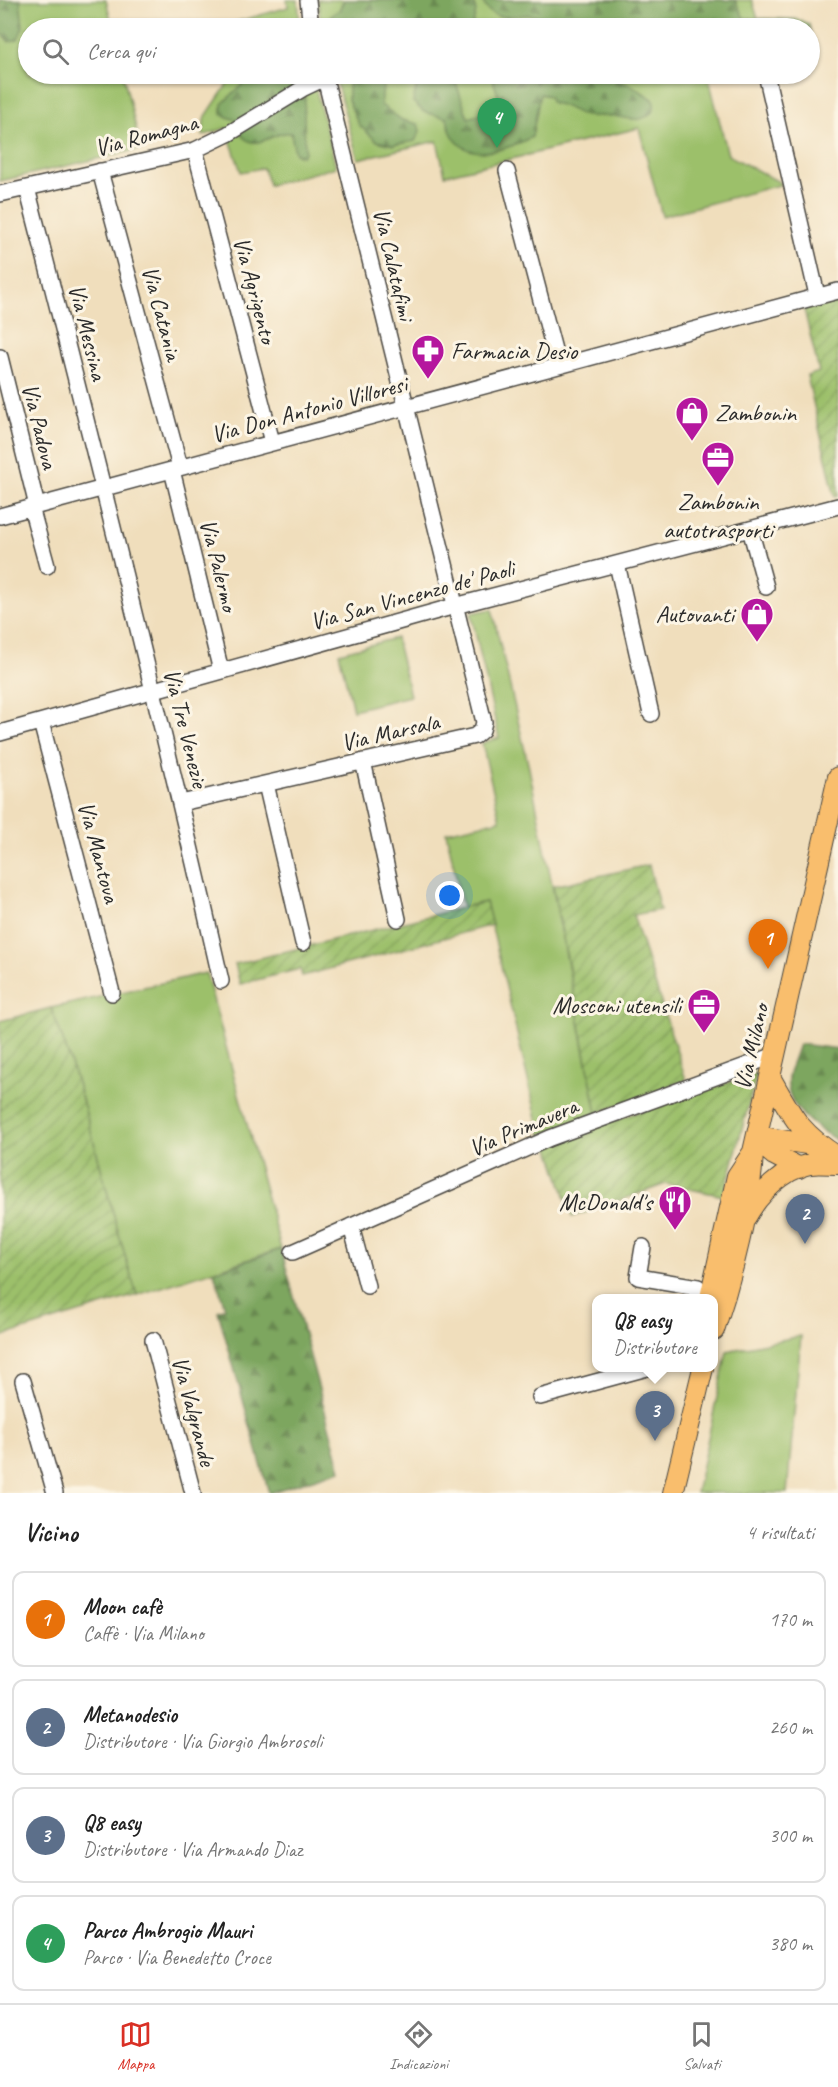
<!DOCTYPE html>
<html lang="it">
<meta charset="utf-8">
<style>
:root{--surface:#fff;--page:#f2f2f2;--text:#222;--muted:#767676;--line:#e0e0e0;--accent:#d93025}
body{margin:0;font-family:Caveat,sans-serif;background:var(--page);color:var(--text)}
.you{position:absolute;left:450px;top:896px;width:21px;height:21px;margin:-15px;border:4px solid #fff;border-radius:50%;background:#1a73e8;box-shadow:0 0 0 9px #1a73e833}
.badge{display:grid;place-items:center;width:39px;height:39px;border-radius:50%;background:var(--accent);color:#fff;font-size:20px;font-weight:700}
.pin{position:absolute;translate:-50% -50px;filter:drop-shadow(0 2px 3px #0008)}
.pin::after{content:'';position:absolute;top:32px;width:21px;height:18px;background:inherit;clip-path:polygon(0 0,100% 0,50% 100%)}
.popup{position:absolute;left:592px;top:1294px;width:126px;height:78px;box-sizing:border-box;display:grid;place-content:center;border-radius:12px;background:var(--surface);filter:drop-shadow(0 2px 4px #0005);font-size:20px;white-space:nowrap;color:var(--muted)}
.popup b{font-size:22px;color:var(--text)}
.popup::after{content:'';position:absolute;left:50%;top:100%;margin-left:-12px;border:12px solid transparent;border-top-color:var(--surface)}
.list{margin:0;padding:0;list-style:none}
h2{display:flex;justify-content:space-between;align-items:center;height:78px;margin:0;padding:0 24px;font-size:26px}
h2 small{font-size:20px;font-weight:400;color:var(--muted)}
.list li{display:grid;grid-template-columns:39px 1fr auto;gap:18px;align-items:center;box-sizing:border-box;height:96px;margin:0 12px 12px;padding:0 12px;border:2px solid var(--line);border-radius:12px}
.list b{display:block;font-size:22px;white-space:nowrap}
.list p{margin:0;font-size:20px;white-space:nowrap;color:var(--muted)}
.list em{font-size:20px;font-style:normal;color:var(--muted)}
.icon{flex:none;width:33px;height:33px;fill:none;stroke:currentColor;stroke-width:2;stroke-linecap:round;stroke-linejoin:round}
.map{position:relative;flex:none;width:838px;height:1493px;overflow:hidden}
.search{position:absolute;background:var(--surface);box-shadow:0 2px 4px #0004;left:18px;right:18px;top:18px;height:66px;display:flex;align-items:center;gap:15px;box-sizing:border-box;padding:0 21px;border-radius:33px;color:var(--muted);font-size:22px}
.sheet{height:510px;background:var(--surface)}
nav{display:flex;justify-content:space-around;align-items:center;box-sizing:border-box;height:84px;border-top:2px solid var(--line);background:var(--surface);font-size:16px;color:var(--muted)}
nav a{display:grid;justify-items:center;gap:3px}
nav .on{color:var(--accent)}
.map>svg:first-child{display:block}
.green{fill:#9cc06b;stroke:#64764b;stroke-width:1.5}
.forest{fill:url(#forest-firs);stroke:#546845;stroke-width:1.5}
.garden{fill:url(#garden-furrows);stroke:#64764b;stroke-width:1.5}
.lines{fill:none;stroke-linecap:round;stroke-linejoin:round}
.minor-casing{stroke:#494641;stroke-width:18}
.major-casing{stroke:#494641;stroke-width:22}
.minor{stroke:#fff;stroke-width:15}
.major{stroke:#f9be6d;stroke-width:20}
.labels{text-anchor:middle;stroke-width:6;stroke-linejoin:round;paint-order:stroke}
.street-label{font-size:24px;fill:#2b2b2b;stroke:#fcf5e5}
.poi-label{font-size:24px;fill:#2b2b2b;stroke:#fcf5e5;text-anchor:end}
</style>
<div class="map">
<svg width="838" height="1493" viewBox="0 0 838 1493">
<defs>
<pattern id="forest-firs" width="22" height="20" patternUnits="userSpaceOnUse" patternTransform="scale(1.5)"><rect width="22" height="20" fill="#7da65f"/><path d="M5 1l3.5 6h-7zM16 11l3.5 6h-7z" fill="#67874f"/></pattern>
<pattern id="garden-furrows" width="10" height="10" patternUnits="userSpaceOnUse" patternTransform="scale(1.5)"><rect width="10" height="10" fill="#9cc06b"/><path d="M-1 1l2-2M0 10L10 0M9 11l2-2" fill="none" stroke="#7f9c58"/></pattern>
</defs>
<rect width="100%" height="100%" fill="#fcf5e5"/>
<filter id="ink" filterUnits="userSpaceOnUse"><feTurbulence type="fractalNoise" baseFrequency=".0167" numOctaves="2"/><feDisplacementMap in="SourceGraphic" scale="12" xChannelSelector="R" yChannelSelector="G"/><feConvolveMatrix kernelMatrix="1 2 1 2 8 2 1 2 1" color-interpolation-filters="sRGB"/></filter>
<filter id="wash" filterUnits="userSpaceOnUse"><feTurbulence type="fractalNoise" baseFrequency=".008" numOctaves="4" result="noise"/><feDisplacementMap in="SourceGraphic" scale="24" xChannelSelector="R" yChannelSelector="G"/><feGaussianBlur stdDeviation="1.35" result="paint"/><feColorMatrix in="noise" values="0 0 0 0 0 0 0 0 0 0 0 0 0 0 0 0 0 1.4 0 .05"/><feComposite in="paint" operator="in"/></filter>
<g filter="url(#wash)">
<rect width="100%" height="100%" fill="#f0debc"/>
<!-- green -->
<path class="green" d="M0,0h106l7,28h-85v46h95l18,75 -141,32z
M287,0h11l2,28h-85l73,-21z
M318,0h434l9,28h-440z
M229,74h83l24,93 -67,18 -6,-17 -22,4 -15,-44 -23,8 1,-17 27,-40z
M334,74h396l-21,5 19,76 55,29 -121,32 -23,-88 -194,47 -8,-34 -79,18z
M492,609l37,159 68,345 -56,22 -55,-233 -23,5 -17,-75 54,-12 -18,-77 17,-5 -28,-125z
M396,638l14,58 -57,14 -14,-57z
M206,973l75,276 -144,46c-31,-95 -49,-194 -86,-287z
M801,1336l-14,157h-91l31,-142z"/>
<!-- forest -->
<path class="forest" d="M0,0h20l3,27 -5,12 -9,3 -9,-11z
M344,0h129l3,11 -4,17h-143l1,-12 9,-6z
M482,0h253l9,18 53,1 12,5c1,6 4,13 1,18v-14h-255l-7,-10c-6,-1 -13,-3 -20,-3 -19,1 -37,8 -46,-15z
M245,74h62l-3,39 1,39 -3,4 -7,-3 -4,-20c-18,-3 -32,19 -48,4l-7,-17 -14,-5v-11l22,-21z
M348,74h27l8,13 -2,18 21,15 16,4 2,7 -5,10 -22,4 -16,-4 -18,-16 -11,-25z
M427,74h26l15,44 34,-11 -11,-33h40l5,9 1,-9h79l1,7 14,4 23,15v10c-14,16 -25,7 -43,6 -8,-1 -16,1 -24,0 -13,-3 -21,-12 -35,-13l-3,-7 -9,-2 -8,43c-32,16 -77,30 -85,-19l-23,-6 -11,-10 3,-14z
M799,1044l39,5v92c-22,-13 -53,-34 -50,-62 1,-11 8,-24 11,-35z
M281,1249l60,221 -72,23 -51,-182 7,-3 -11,-36z"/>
<!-- garden -->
<path class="garden" d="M838,301v195l-3,1 -28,-121 12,-4 -15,-63z
M649,865l11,45 -27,5 53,165 -89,33 -44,-227z
M486,902l6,23 -190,51 -2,-7 -60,15 -5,-20z
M51,1008c37,93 55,192 86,287l-137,42v-316z
M757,1073l-33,123 -58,-12 -94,33 -24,-75z"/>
</g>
<g filter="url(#ink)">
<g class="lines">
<!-- minor casing -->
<g class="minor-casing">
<path id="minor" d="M308,0l3,28
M766,74l51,221
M195,150l77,292
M100,171l80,296
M507,171l51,194
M27,188c68,264 134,527 194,793
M0,194l195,-44 33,-16 74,-45 23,-11
M0,357l37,149
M172,470l49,201
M31,507l16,59
M0,516l838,-225
M750,529l16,58
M617,564l34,150
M41,722l71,271
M0,733l455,-127 383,-100
M363,761l35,158
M266,784l37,159
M181,803l294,-67 7,-6 2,-8 -160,-648
M351,1226l16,60
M643,1247l-5,30 60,10 -2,11
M293,1252l257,-114 225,-83
M153,1340l40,153
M23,1381l32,112
M540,1397l107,-29"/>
</g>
<!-- major casing -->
<g class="major-casing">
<path id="major" d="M770,1077c22,38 28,55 68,80
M756,1140l12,-2 52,8
M756,1140l18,15 25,13
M746,1217c12,-22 37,-48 64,-53 9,-1 19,0 28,0
M710,1298l27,-122 16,-24
M714,1330c17,-50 37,-126 39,-178l85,-375
M673,1493l30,-125"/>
</g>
<!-- minor -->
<use href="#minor" class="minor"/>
<!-- major -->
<use href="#major" class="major"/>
</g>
</g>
<!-- icons -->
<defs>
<g id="pharmacy-pin" transform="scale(1.725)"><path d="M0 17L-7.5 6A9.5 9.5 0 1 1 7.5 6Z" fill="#b5179e" stroke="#fcf5e5"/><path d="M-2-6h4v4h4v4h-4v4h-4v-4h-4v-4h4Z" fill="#fff"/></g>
<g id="shop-pin" transform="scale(1.725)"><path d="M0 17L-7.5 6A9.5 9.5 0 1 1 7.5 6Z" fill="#b5179e" stroke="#fcf5e5"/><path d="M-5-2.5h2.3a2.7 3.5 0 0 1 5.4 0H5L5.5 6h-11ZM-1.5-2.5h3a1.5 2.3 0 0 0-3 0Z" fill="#fff"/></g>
<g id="office-pin" transform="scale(1.725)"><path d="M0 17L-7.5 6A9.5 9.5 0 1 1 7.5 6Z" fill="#b5179e" stroke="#fcf5e5"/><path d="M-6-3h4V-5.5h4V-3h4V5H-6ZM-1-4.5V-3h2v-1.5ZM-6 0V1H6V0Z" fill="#fff"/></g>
<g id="restaurant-pin" transform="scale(1.725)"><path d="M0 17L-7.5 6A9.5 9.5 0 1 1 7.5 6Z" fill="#b5179e" stroke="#fcf5e5"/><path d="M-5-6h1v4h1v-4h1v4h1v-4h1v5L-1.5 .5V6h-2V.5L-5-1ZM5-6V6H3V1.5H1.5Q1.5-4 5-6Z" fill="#fff"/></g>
</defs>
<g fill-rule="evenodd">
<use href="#pharmacy-pin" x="428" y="351"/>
<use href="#shop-pin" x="692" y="413"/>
<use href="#office-pin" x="718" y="458"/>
<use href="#shop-pin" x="757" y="614"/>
<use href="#office-pin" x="704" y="1005"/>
<use href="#restaurant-pin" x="675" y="1202"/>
</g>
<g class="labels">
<!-- street labels -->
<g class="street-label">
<text transform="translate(146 135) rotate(-15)" y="8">Via Romagna</text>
<text transform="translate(394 264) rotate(77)" y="8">Via Calatafimi</text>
<text transform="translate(255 290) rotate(75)" y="8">Via Agrigento</text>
<text transform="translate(162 313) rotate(75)" y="8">Via Catania</text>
<text transform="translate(88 332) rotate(76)" y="8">Via Messina</text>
<text transform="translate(309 409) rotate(-15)" y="8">Via Don Antonio Villoresi</text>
<text transform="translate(40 426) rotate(76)" y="8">Via Padova</text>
<text transform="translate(219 565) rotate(76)" y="8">Via Palermo</text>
<text transform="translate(412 595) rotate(-15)" y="8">Via San Vincenzo de' Paoli</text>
<text transform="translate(186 728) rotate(76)" y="8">Via Tre Venezie</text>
<text transform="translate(390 732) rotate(-13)" y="8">Via Marsala</text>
<text transform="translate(99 852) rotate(75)" y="8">Via Mantova</text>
<text transform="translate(751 1047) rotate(-77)" y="8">Via Milano</text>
<text transform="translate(523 1127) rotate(-23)" y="8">Via Primavera</text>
<text transform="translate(194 1411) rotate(75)" y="8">Via Valgrande</text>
</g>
<!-- poi labels -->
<g class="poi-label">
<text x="451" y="359" text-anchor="start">Farmacia Desio</text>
<text x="715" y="421" text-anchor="start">Zambonin</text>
<text x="718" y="510" text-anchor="middle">Zambonin<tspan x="718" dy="28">autotrasporti</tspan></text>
<text x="734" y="622">Autovanti</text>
<text x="681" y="1013">Mosconi utensili</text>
<text x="652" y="1210">McDonald's</text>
</g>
</g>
</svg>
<div class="you"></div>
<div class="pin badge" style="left:768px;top:969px;background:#e8710a">1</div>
<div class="pin badge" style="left:805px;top:1244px;background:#5c6f8a">2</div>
<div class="pin badge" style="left:655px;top:1441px;background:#5c6f8a">3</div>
<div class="popup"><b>Q8 easy</b>Distributore</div>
<div class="pin badge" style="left:497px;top:148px;background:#2e9e5b">4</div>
<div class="search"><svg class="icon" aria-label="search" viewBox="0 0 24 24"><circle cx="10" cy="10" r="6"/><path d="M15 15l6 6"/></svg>Cerca qui</div>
</div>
<section class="sheet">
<h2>Vicino<small>4 risultati</small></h2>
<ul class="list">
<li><span class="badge" style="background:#e8710a">1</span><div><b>Moon cafè</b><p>Caffè · Via Milano</p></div><em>170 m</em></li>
<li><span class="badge" style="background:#5c6f8a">2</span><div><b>Metanodesio</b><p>Distributore · Via Giorgio Ambrosoli</p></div><em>260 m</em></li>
<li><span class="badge" style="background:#5c6f8a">3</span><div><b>Q8 easy</b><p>Distributore · Via Armando Diaz</p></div><em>300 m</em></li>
<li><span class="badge" style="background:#2e9e5b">4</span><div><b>Parco Ambrogio Mauri</b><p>Parco · Via Benedetto Croce</p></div><em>380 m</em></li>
</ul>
</section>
<nav>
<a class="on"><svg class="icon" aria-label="map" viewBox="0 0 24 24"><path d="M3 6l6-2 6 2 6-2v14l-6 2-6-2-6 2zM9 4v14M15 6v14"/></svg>Mappa</a>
<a><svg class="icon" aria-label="directions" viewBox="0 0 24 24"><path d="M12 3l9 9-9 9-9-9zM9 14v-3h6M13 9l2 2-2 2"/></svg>Indicazioni</a>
<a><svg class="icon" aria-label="saved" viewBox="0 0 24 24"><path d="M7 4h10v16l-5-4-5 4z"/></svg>Salvati</a>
</nav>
